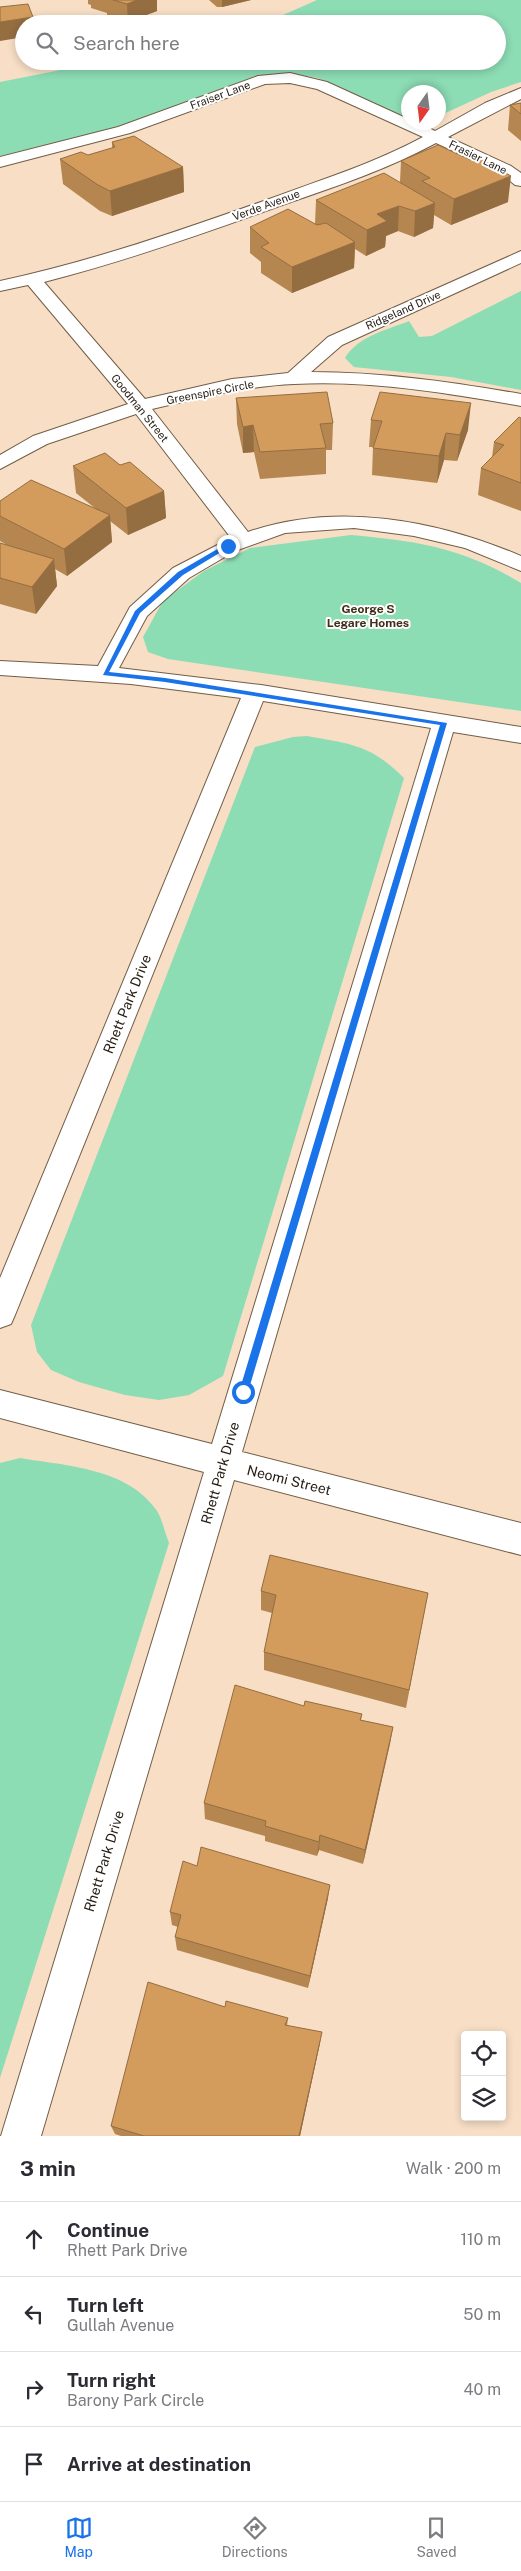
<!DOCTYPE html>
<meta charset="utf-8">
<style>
:root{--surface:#fff;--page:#f7f7f7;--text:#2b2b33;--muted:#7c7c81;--line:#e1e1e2;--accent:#1a73e8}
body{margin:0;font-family:"Public Sans",sans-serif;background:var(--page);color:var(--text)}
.controls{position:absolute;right:15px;bottom:15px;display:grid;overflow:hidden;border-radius:5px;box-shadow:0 2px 8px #0003}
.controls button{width:45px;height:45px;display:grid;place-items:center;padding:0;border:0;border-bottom:1px solid var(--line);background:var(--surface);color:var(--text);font:25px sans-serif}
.compass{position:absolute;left:401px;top:85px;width:45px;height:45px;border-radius:50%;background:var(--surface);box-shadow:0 2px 8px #0003;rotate:194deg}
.stop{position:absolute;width:15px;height:15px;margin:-11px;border:4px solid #1a73e8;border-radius:50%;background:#fff}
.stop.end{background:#1a73e8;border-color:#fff;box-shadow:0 1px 5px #0008}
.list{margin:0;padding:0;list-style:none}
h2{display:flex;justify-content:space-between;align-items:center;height:65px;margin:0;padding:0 20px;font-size:21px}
h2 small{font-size:16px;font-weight:400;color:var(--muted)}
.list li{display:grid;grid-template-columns:32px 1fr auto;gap:15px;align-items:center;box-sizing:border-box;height:75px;padding:0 20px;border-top:1px solid var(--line)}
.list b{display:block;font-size:19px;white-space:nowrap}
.list p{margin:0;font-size:16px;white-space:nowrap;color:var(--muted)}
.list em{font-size:16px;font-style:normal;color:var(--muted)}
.icon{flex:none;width:28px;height:28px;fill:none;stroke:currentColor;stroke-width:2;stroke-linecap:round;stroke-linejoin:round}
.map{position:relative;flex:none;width:521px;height:2136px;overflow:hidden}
.search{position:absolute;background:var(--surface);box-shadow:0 2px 8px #0003;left:15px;right:15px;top:15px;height:55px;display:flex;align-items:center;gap:12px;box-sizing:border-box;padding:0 18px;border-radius:28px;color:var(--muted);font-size:19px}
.sheet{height:365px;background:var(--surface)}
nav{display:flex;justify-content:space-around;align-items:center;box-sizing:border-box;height:70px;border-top:1px solid var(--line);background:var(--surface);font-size:14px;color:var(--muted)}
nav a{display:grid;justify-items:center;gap:2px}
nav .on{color:var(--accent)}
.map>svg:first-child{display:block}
.green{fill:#8cdcb4}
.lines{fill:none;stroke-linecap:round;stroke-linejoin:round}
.minor-casing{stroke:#725d47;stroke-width:2}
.minor{fill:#fff;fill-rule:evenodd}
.wall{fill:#b58650}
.shaded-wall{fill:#946d41}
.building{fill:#d39c5d;stroke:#946d41}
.route{fill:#1a73e8}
.labels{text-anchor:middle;stroke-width:4;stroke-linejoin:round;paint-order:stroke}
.far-street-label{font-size:11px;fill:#251c13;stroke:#fff}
.far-neighbourhood-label{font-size:12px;font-weight:bold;fill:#422f1a;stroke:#fff}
.street-label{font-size:14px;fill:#251c13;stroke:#fff}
</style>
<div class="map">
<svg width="521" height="2136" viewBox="0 0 521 2136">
<rect width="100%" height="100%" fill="#f7dec5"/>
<!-- green -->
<path class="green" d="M317,0h204v82l-30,10 -52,24 -1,-24h-30v27l-90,-41c-22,-5 -43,-4 -65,-1l-135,51 -118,28v-74l106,-21h391v-37h-277l63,-9z
M521,291v99l-70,-13 -97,-10 -9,-9c13,-22 42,-28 64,-37l10,16 13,-1z
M351,535c67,6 112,13 170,48v128l-353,-52 -20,-7 -5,-15 20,-36 41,-30 46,-23z
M307,736c45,8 64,9 97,42l-181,598 -34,19 -30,5 -34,-5 -46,-13 -28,-12 -14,-18 -6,-27 224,-578 38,-10z
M20,1458c47,8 108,10 137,53 5,8 8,22 12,32l-169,535v-615z"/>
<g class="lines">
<!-- minor casing -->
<g class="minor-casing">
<path id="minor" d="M290,73l37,9 81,37v3h9l18,9 50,-28 36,-15v11l-73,38 63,29 10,7v13l-6,-1 -16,-13 -63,-29c-48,26 -99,43 -151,61 -79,29 -159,57 -241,78l101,117 87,-20 56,-6 40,-36 193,-86v12l-179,82 -31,27c72,0 140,10 210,22v12c-75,-13 -150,-26 -227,-22 -48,2 -95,14 -142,25l96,123c88,-31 189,-12 273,24v15l-56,-23 -51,-12 -60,-8 -69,5 -50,18 -46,27 -42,38 -28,52 142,17 260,42v16l-68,-11 -211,720 279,71v32l-287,-75 -193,656h-40l203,-664 -204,-54v-28l212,54 219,-716 -168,-27 -248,614 -4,9 -11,4v-50l241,-580 -110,-14 -131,-9v-14l98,5 32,-59 43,-39 58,-30 -95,-124 -89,30 -47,25v-14l33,-19 95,-32 -100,-119 -28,6v-10c93,-20 182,-51 272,-83 51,-19 103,-35 151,-61l-106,-48 -27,-6 -25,1 -135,49 -130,34v-10l118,-30 140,-51z"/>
</g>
<!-- minor -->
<use href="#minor" class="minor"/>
</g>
<!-- wall -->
<path class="wall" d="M88,0h69v11l-29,11 -21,-6v-3l-16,-5v-3l-3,-1z
M209,0h42l-29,7h-5z
M521,103v38l-13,-11 2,-25z
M112,142l71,25 1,25 -72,24 -12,-5 -37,-27 -3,-25 28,-4 24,-7z
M401,161l107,41 -57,23 -17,-10 -1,13 -19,9 -16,-6 -12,5 -1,11 -19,9 -11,-7 -1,19 -62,25 -31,-20v-11l-11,-9v-26l65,-3 1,-24 84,-18z
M236,398l97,25 -1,27h-6v24l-66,5 -6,-27 -11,1 -6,-29z
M521,418v93l-43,-16 3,-27 11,-11 2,-15z
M371,420l97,10 -11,31 -13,-1 -7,23 -65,-8 1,-28h-4z
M120,465l44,26 2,27 -38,17 -18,-14 2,21 -45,34 -12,-7 2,17 -21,28 -36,-10v-61l7,2 -7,-4v-40l96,8 -20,-16 -3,-27z
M261,1591l167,2 -22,115 -142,-38v-18l8,-39 -11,-3z
M304,1706l58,8 -1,6 32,7 -30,137 -44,-14 -2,6 -52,-15v-5l-60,-17 -1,-16z
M197,1866l131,32 -20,90 -131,-38 -2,-13 3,-10 -6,-2 -2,-13z
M225,2007l63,11 -1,8 33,17 -20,93h-179l-6,-2 -4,-8z"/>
<!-- shaded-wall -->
<path class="shaded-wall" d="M137,0h20v11l-29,11 -1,-18z
M222,0h29l-29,7z
M33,17l1,7h-10v13l-24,4v-19z
M183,167l1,25 -72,24 -2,-25z
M511,176l-3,26 -57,23 3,-26z
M435,203l-2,25 -19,9 1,-26z
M399,206l-1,25 -12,5 -1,11 -19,9 1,-26 10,-16z
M355,242l-1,26 -62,25v-26z
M471,403l-3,27 -11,31 3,-26z
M253,425l1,27 -11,1v-26z
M446,433l-2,27 -7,23 2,-27z
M164,491l2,27 -38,17 -2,-27z
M110,515l2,27 -45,34 -3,-27z
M54,559l3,27 -21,28 -4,-27z
M393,1727l-3,17 -27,120 2,-14z
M320,1835l-1,15 -2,6z
M330,1885l-2,13 -20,90 2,-12z
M322,2032l-2,11 -20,93h-1z"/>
<!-- building -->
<path class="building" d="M113,0h24l-10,4z
M28,4l5,13 -33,5v-15z
M521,103v11l-11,-9z
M134,136l49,31 -73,24 -12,-6 -38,-26 21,-7 7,3 27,-8 -3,-5z
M438,145l35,16 8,-2 30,17 -57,23 -32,-18 8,-3 -29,-17z
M384,173l51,30 -20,8 -16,-5 -22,8 10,7 -20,9 -51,-30z
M288,209l29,16 9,-2 29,19 -63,25 -31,-20 8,-4 -19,-16z
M327,392l6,31 -13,1 6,24 -66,4 -7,-27 -10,2 -7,-29z
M380,392l91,11 -11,32 -14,-2 -7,23 -66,-8 9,-27 -11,-1z
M519,417l2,1v65l-40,-15 23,-23 -10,-3z
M105,453l15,12 10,-3 34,29 -38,17 -53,-42z
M31,480l79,35 -46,34 -64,-33v-15z
M0,543l54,16 -22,28 -32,-9z
M270,1555l158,38 -19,97 -145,-38 12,-57 -15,-4z
M235,1685l69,21 1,-5 57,13 -2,6 33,7 -28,123 -45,-15 -1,7 -54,-16 1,-5 -62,-18z
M201,1847l129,38 -20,91 -135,-39 6,-22 -11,-3 13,-51 14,5z
M148,1982l77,25 1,-6 62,17 -3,7 37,7 -23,104h-155l-33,-10z"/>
<!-- route -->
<path class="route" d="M226,544l5,2 -48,29 -43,38 -31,59 56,6 282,45 -199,669 -5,4 -4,-4 201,-667 -275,-43 -62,-7 32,-64 43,-39z"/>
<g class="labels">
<!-- far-street labels -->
<g class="far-street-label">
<text transform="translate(220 95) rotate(-20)" y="4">Fraiser Lane</text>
<text transform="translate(478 157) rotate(26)" y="4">Frasier Lane</text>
<text transform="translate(266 205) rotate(-20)" y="4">Verde Avenue</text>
<text transform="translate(403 310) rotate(-24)" y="4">Ridgeland Drive</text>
<text transform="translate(210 392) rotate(-11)" y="4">Greenspire Circle</text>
<text transform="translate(140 408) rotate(51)" y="4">Goodman Street</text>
</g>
<!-- far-neighbourhood labels -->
<g class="far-neighbourhood-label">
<text x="368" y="613">George S<tspan x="368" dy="14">Legare Homes</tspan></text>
</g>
<!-- street labels -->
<g class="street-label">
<text transform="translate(127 1004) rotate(-68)" y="5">Rhett Park Drive</text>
<text transform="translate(220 1473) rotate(-74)" y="5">Rhett Park Drive</text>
<text transform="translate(289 1480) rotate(14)" y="5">Neomi Street</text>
<text transform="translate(104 1861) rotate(-73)" y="5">Rhett Park Drive</text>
</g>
</g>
</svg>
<div class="controls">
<button><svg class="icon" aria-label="locate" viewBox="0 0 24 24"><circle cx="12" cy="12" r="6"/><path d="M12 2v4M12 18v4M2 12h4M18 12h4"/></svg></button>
<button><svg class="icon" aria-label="layers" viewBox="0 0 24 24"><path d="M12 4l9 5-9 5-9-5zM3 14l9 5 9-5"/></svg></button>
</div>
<svg class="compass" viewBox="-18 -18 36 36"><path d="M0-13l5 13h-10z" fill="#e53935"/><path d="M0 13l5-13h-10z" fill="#7c7c81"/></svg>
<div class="stop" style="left:243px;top:1392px"></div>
<div class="stop end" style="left:228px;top:546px"></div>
<div class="search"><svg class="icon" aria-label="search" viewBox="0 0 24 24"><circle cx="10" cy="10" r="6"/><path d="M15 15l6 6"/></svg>Search here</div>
</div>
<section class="sheet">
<h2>3 min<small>Walk · 200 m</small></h2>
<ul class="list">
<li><svg class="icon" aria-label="ahead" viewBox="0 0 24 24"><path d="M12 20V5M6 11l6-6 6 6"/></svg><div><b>Continue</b><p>Rhett Park Drive</p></div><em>110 m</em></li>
<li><svg class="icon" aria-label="left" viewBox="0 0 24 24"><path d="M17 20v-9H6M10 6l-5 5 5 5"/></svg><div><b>Turn left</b><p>Gullah Avenue</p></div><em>50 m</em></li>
<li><svg class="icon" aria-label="right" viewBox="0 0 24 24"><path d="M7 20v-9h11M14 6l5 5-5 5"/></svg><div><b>Turn right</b><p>Barony Park Circle</p></div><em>40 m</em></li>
<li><svg class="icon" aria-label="arrive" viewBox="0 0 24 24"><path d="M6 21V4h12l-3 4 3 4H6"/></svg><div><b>Arrive at destination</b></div></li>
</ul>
</section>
<nav>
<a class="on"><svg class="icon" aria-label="map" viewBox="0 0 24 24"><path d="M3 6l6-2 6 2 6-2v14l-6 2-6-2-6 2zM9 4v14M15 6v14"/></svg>Map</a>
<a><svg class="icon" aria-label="directions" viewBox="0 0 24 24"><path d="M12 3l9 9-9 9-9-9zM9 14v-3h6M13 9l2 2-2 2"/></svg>Directions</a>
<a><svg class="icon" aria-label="saved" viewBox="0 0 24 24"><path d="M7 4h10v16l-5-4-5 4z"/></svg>Saved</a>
</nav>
